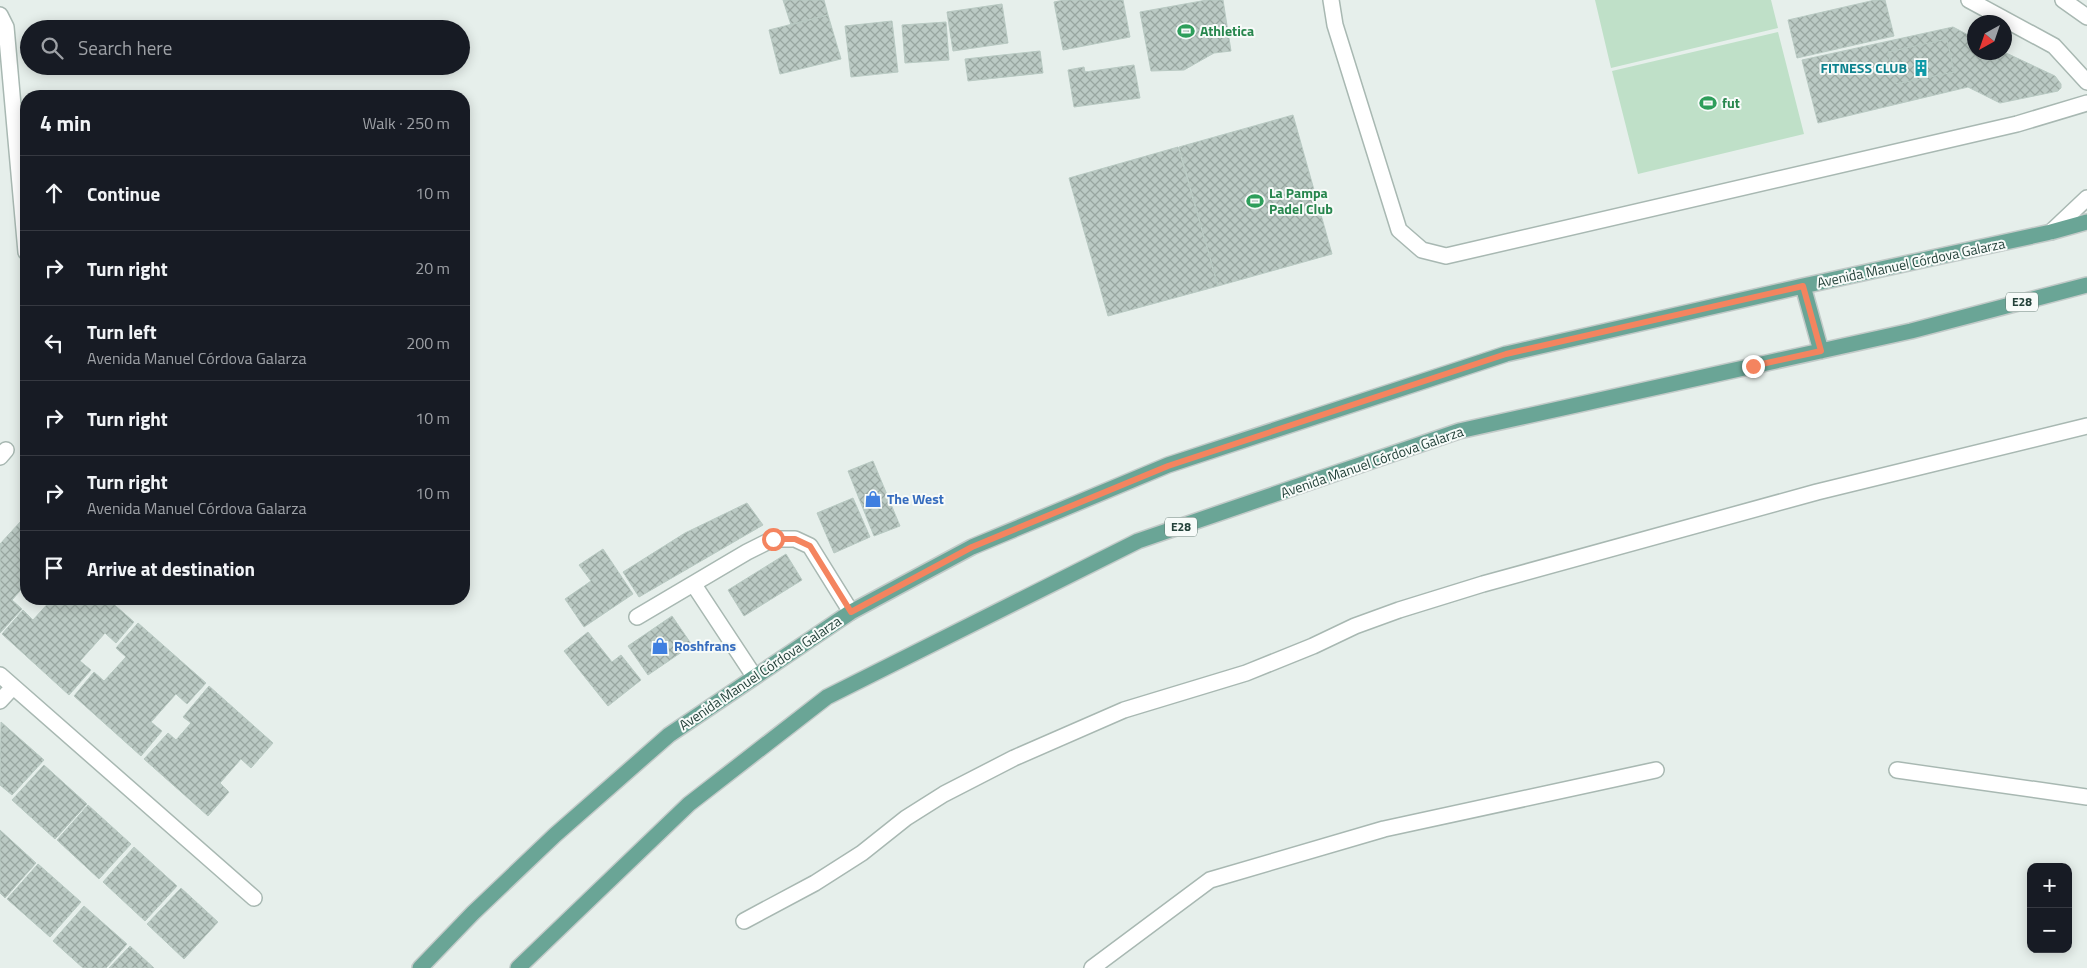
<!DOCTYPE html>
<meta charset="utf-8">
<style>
:root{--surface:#171b24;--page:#20242c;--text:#f1f3f6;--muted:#9ea1a6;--line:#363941}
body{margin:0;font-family:"Titillium Web",sans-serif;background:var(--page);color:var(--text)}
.controls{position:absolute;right:15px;bottom:15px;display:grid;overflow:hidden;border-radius:10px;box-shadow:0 2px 12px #0003}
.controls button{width:45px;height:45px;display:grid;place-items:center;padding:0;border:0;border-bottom:1px solid var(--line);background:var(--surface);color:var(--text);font:25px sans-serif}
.compass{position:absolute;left:1967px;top:15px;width:45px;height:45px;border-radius:50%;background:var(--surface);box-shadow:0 2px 12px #0003;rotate:220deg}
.stop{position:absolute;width:15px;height:15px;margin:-11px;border:4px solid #f4845f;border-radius:50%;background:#fff}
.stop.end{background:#f4845f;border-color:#fff;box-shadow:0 1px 5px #0008}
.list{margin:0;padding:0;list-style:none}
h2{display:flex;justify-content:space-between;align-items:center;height:65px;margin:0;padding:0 20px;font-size:21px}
h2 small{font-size:16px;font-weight:400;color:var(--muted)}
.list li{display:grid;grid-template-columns:32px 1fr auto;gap:15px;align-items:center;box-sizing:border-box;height:75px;padding:0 20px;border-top:1px solid var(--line)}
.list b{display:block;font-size:19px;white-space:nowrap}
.list p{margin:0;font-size:16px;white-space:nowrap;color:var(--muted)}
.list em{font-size:16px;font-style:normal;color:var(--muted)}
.icon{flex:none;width:28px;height:28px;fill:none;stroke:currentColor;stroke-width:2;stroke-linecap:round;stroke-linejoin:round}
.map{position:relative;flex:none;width:2087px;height:968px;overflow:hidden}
.search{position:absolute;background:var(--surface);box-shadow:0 2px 12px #0003;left:20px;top:20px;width:450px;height:55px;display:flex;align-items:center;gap:12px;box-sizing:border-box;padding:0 18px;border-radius:28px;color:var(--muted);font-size:19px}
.panel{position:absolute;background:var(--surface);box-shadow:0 2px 12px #0003;left:20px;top:90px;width:450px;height:515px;border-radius:20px}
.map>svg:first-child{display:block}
.grass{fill:#bfe0c8}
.building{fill:url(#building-cross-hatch);stroke:#b8c9c2}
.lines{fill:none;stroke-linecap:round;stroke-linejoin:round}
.service-casing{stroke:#a8b8b2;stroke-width:18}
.minor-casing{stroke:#a8b8b2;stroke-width:18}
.tertiary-casing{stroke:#a8b8b2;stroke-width:18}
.primary-casing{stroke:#c2cac8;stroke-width:18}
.service{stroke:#fff;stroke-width:15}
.minor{stroke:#fff;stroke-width:15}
.tertiary{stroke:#fff;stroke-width:15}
.primary{stroke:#6aa596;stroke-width:15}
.route{stroke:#f4845f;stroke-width:6}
.labels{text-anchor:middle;stroke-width:4;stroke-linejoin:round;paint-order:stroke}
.shield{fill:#f7fbf9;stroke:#637a73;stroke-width:1}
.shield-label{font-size:12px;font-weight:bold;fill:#24423a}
.leisure-label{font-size:14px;font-weight:bold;fill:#27864d;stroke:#f7fbf9;text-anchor:start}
.culture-label{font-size:14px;font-weight:bold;fill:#0d838f;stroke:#f7fbf9;text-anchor:end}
.street-label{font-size:14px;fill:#24423a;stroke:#f7fbf9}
.shop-label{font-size:14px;font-weight:bold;fill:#366cbe;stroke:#f7fbf9;text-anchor:start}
</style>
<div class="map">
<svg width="2087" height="968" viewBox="0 0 2087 968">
<defs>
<pattern id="building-cross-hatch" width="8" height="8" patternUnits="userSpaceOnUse" patternTransform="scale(1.25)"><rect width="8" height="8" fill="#bbcac4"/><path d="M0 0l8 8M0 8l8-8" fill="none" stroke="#98a6a0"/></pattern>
</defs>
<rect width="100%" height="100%" fill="#e6efeb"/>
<!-- grass -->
<path class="grass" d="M1595,0h176l7,28 -167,40z
M1778,32l26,102 -166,40 -26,-103z"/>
<!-- building -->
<path class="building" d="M783,0h41l4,15 -37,10z
M1064,0h59l7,37 -67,13 -9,-48z
M1207,0h16l8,51 -17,2 -30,17 -33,1 -11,-59z
M1875,0h10l9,36 -97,22 -9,-38z
M1002,4l6,39 -55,8 -6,-39z
M828,15l13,44 -61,15 -11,-44z
M892,21l6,51 -47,5 -6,-51z
M946,22l3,38 -44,3 -3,-38z
M1953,27l21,11v14h30l51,24 6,8v4l-3,3 -58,12 -32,-16 -150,36 -16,-63z
M1947,39l7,33 -58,12 -8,-32z
M1040,51l3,22 -75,8 -3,-22z
M1134,65l6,33 -66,9 -6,-37 16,-3 1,5z
M1293,115l39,139 -114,32 -39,-139z
M1178,147l40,139 -110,30 -39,-138z
M873,461l27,65 -26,10 -26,-65z
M853,498l17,39 -36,16 -17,-40z
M747,503l16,22 -124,72 -16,-25 62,-39z
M21,521l5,5v58l-14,16 10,9 -22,24v-89z
M603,549l30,45 -49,33 -19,-28 26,-18 -12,-16z
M786,554l16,26 -58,36 -16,-26z
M52,599h56l26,23 -18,21 -11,-10 -25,28 11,9 -22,25 -67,-61 21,-24 10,10z
M672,616l20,29 -44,30 -20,-29z
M138,623l68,60 -19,21 -11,-10 -25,28 11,9 -21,25 -67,-60 20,-24 10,9 22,-24 -10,-9z
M588,632l24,30 9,-7 20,25 -33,26 -44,-55z
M209,686l64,57 -22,25 -10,-9 -21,24 9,9 -21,24 -64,-57 24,-26 8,7 15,-17 -8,-6z
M1,722l43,38 -32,35 -12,-10z
M44,765l43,39 -32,35 -43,-39z
M88,805l43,39 -32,35 -42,-39z
M0,830l36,33 -31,35 -5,-5z
M134,847l43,39 -32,35 -42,-39z
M38,864l43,38 -31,35 -43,-38z
M181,888l37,34 -34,37 -37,-35z
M84,906l43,38 -21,24h-23l-30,-27z
M130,946l24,22h-45z"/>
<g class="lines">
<!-- service casing -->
<g class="service-casing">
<path id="service" d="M1331,0l4,25 64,205 23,20 24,6 571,-132 70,-21
M1969,0l85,46 33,36
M0,15l6,12 20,225
M694,585l60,91
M637,617l110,-65 26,-13h22l15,7 41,66"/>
</g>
<!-- minor casing -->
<g class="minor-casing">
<path id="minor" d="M0,457l6,-7
M0,675l254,223
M0,701l13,-14
M1897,770l190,27
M744,921l71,-38 47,-30 44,-35 38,-24 70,-36 110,-48 122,-37 67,-27 42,-20 44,-16 84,-26 334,-92 270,-66
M1092,968l118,-88 174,-51 272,-59"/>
</g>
<!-- tertiary casing -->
<g class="tertiary-casing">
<path id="tertiary" d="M2063,0l24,17
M2051,232l36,-34"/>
</g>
<!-- primary casing -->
<g class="primary-casing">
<path id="primary" d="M1803,286l18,65
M420,968l53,-55 82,-78 114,-100 182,-123 121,-65 196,-82 338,-111 297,-68 248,-54 36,-10
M518,968l171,-164 138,-107 311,-156 321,-110 452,-100 176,-46"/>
</g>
<!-- service -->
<use href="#service" class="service"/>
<!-- minor -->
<use href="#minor" class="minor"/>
<!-- tertiary -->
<use href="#tertiary" class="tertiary"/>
<!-- primary -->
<use href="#primary" class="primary"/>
</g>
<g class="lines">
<!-- route -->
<path class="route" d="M773,539h22l15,7 41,66 121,-65 196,-81 338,-112 297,-68 18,65 -68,15"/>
</g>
<!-- icons -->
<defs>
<g id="stadium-bare" transform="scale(1.35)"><path d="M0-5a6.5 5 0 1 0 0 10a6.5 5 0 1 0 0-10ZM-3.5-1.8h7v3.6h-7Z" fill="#2e9e5b" stroke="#f7fbf9" stroke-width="2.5" paint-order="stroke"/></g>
<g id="building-bare" transform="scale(1.35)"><path d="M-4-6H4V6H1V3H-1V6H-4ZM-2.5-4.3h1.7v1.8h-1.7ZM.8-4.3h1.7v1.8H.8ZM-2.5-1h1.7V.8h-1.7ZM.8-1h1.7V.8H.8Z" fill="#0f9aa8" stroke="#f7fbf9" stroke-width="2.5" paint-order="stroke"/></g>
<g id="shop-bare" transform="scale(1.35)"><path d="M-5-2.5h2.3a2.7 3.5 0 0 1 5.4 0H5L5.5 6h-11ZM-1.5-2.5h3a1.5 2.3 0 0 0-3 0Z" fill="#3f7fe0" stroke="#f7fbf9" stroke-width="2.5" paint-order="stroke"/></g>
</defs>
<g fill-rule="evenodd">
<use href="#stadium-bare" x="1186" y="31"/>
<use href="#building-bare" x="1921" y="68"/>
<use href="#stadium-bare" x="1708" y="103"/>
<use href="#stadium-bare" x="1255" y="201"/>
<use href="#shop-bare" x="873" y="499"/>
<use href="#shop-bare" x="660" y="646"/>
</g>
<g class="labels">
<!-- shield labels -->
<g class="shield">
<rect x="2006" y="292.5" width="32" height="19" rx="4"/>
<rect x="1165" y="517.5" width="32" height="19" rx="4"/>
</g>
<g class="shield-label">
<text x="2022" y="306">E28</text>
<text x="1181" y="531">E28</text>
</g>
<!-- leisure labels -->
<g class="leisure-label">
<text x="1200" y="36">Athletica</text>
<text x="1722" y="108">fut</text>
<text x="1269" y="198">La Pampa<tspan x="1269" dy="16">Padel Club</tspan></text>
</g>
<!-- culture labels -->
<g class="culture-label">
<text x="1907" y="73">FITNESS CLUB</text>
</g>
<!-- street labels -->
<g class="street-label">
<text transform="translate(1911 263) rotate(-12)" y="5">Avenida Manuel Córdova Galarza</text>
<text transform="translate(1372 462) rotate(-19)" y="5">Avenida Manuel Córdova Galarza</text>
<text transform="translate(760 673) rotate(-34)" y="5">Avenida Manuel Córdova Galarza</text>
</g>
<!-- shop labels -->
<g class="shop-label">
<text x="887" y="504">The West</text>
<text x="674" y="651">Roshfrans</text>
</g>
</g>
</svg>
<div class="controls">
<button>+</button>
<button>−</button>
</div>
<svg class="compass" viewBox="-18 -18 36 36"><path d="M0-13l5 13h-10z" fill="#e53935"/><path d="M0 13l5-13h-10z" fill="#9ea1a6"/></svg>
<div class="stop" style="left:773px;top:539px"></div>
<div class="stop end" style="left:1753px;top:366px"></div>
<div class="search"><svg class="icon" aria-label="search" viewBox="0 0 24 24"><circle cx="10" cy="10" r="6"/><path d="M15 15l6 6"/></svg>Search here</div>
<section class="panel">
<h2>4 min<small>Walk · 250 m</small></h2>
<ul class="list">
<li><svg class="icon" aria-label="ahead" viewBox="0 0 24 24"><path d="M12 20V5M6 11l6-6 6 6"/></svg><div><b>Continue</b></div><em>10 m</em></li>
<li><svg class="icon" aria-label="right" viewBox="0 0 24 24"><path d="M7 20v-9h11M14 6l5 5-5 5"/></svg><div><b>Turn right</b></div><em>20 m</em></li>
<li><svg class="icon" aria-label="left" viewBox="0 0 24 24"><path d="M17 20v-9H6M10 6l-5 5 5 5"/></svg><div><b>Turn left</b><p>Avenida Manuel Córdova Galarza</p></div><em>200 m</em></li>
<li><svg class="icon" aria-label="right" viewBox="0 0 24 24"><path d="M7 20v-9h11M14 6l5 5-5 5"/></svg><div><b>Turn right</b></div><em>10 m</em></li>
<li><svg class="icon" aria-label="right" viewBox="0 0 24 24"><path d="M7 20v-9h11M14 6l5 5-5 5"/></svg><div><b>Turn right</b><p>Avenida Manuel Córdova Galarza</p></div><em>10 m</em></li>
<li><svg class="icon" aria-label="arrive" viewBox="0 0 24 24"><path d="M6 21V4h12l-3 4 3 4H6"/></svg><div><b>Arrive at destination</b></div></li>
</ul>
</section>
</div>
